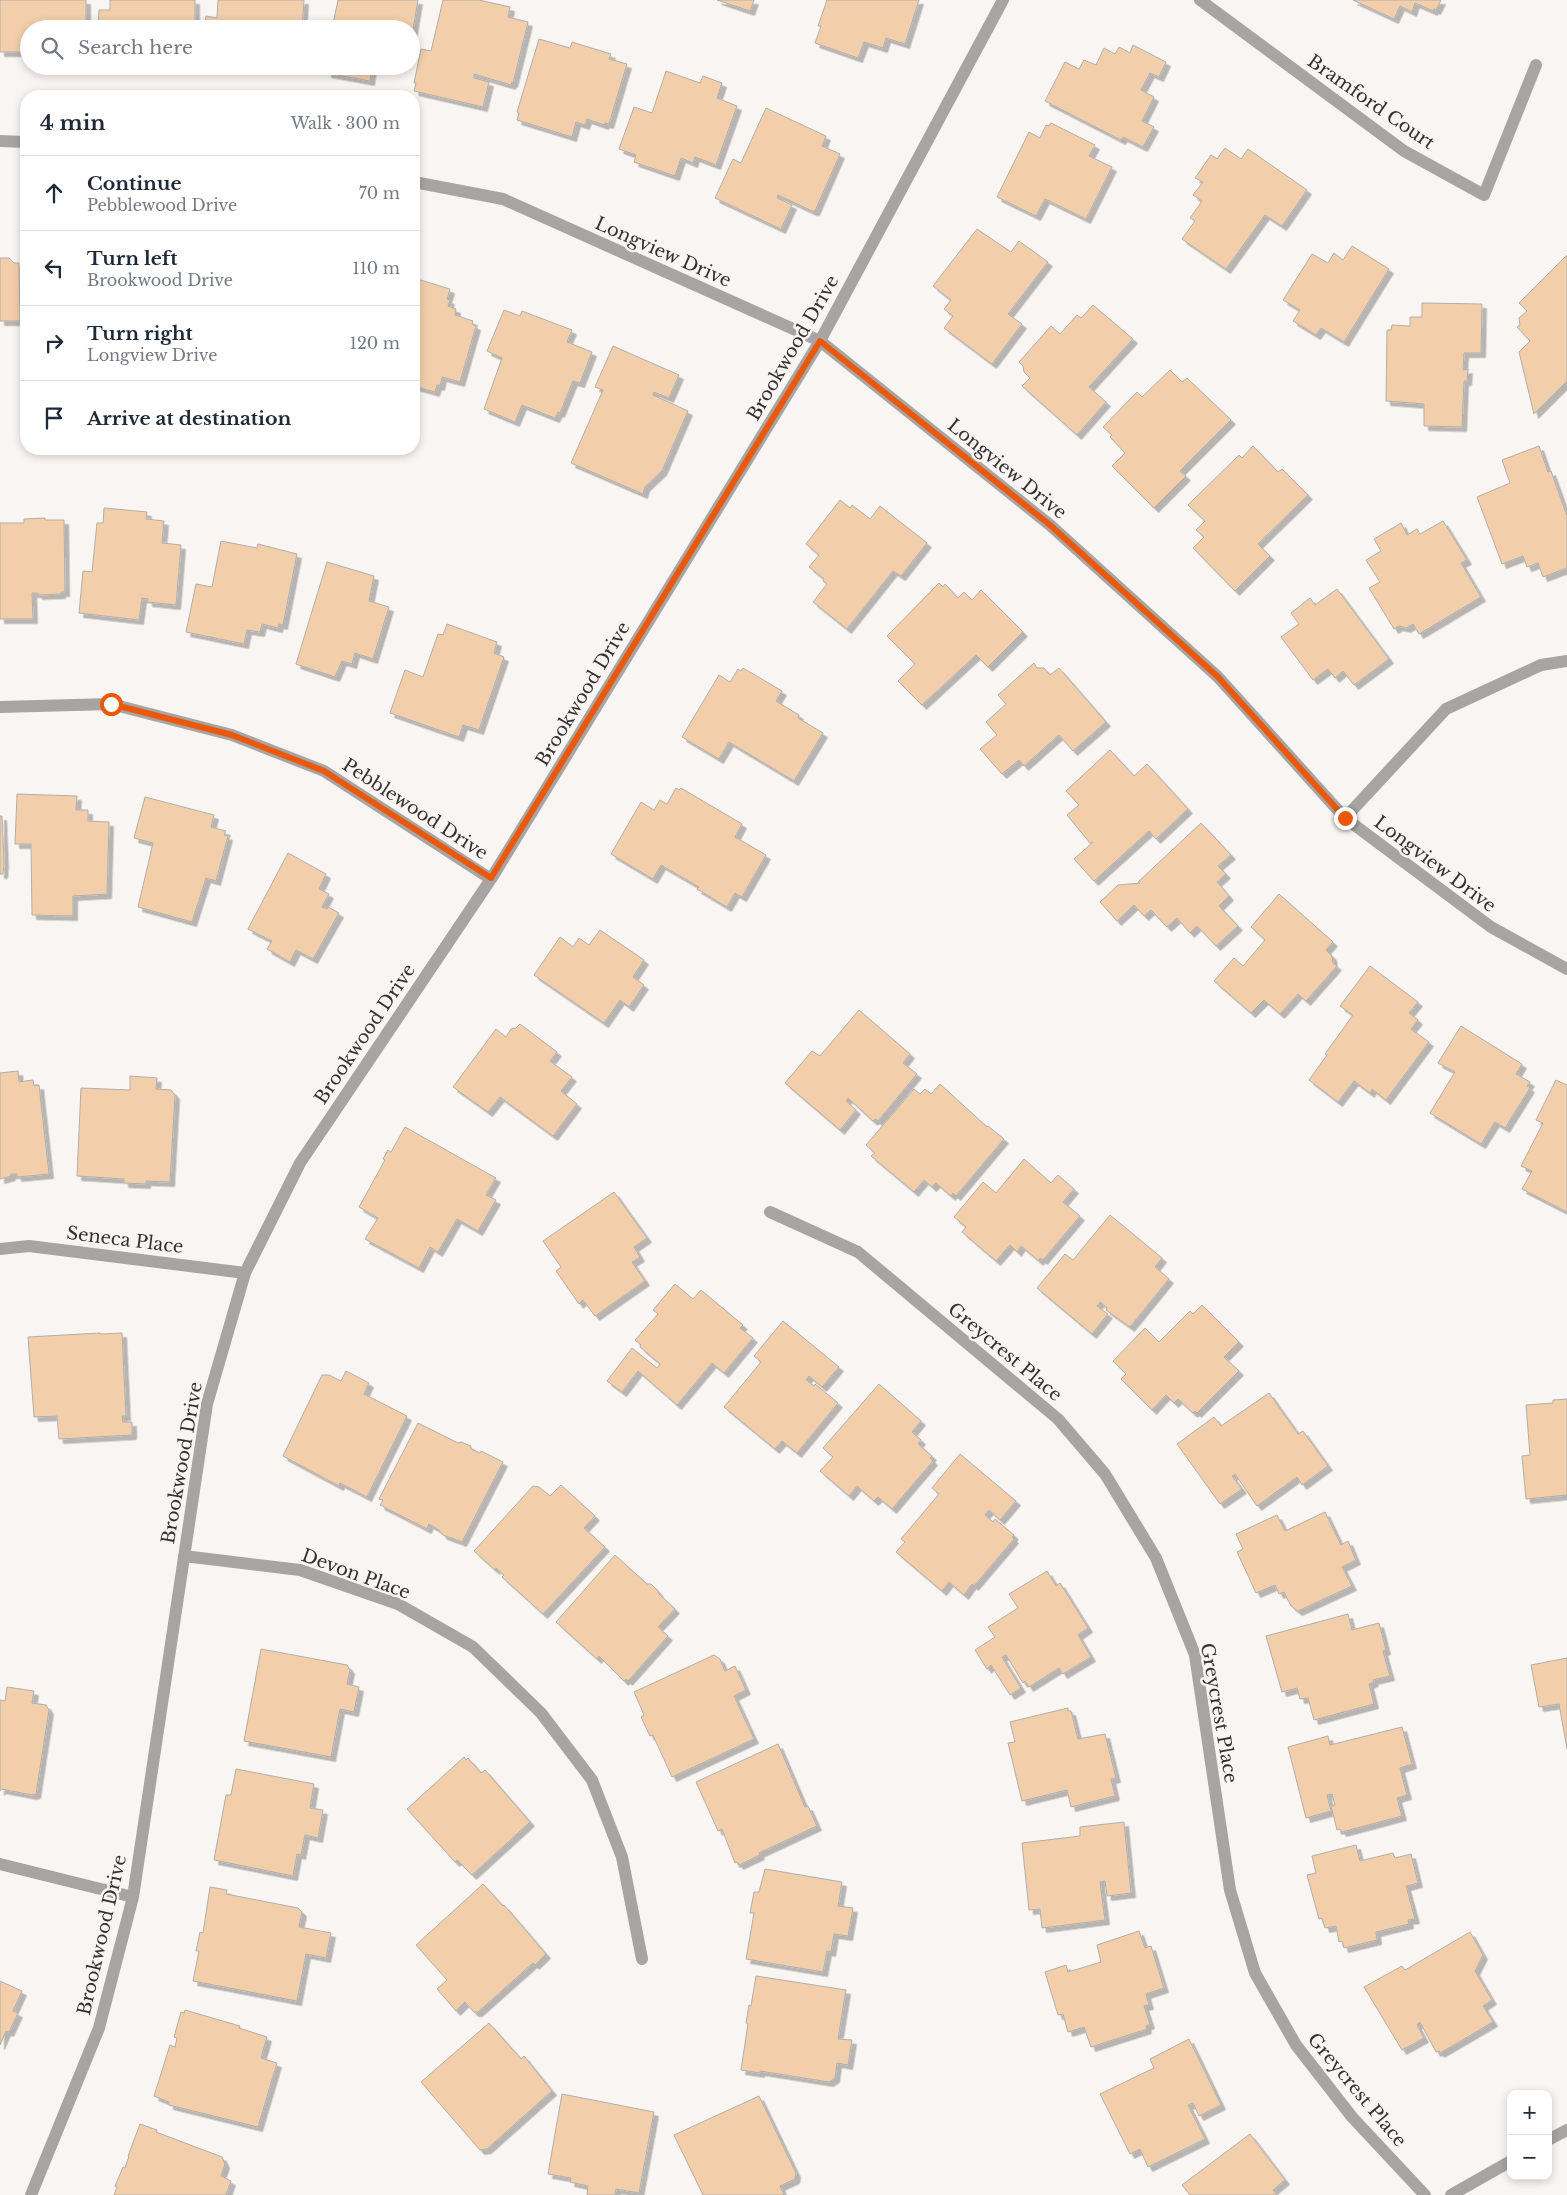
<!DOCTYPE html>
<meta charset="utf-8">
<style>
:root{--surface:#fff;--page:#f6f6f7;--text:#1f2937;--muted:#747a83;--line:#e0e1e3}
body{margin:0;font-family:"Libre Baskerville",serif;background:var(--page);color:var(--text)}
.controls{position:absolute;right:15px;bottom:15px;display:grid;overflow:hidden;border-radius:10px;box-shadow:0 2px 8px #0003}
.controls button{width:45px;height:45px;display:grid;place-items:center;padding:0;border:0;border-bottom:1px solid var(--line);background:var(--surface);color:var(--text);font:25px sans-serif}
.stop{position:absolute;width:15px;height:15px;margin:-11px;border:4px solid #ea580c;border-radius:50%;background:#fff}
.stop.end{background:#ea580c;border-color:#fff;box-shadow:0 1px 5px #0008}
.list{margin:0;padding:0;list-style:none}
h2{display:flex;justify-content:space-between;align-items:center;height:65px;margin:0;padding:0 20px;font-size:21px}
h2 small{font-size:16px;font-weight:400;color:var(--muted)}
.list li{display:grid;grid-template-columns:32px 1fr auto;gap:15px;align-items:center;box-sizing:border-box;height:75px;padding:0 20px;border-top:1px solid var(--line)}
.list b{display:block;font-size:19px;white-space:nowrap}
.list p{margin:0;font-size:16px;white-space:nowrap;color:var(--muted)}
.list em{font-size:16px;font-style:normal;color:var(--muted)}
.icon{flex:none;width:28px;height:28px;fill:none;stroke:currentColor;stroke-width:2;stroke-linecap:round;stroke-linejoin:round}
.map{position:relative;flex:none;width:1567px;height:2195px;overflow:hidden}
.search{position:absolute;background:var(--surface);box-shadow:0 2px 8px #0003;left:20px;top:20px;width:400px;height:55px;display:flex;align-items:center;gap:12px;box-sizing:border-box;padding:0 18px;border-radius:28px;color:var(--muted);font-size:19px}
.panel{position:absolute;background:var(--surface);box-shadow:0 2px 8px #0003;left:20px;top:90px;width:400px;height:365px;border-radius:20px}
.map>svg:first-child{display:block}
.building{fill:#f2cfaa;stroke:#b1aeaa;filter:url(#shadow)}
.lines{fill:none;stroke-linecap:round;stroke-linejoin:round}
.minor{stroke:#a7a5a4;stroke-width:12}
.route{stroke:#ea580c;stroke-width:6}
.labels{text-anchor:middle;stroke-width:5;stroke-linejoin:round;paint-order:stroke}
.street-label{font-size:18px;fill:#343231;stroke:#f9f5f2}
</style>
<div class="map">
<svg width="1567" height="2195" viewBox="0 0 1567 2195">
<defs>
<filter id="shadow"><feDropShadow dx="4.5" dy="4.5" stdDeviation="0" flood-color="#0004"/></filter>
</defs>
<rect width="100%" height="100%" fill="#f9f5f2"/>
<!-- building -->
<path class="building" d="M0,0h86v29h-57v23h-29z
M110,0h85v25h-4v3l-93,1 1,-19h11z
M218,0h86l-2,29h-98l2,-13 11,2z
M338,0h80l-7,41v-12h-95l1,-8 16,3z
M443,0h36l31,7 -2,10 20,5 -15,61 -1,-1 -1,3 -37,-11v4l15,4 -6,25 -69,-16 2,-8h-2l7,-34 10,2z
M717,0h37l-4,11z
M827,0h92l-14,44 -19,-6 -3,10 -19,-6 -6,16 -43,-15 6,-17h-3z
M1353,0h88l-5,10 -2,-1 -1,2 -18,-8 -3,9 -12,-6 -6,13z
M539,39l31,9 2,-6 39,12 -2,5 18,5 -18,60 -4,-1 -1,2 -17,-6 -2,6 -9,-3 -4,15 -55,-17 2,-7 -2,-1z
M1133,45l33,17 -7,15 -9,-4 -9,17 13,7 -12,24 12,6 -11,20 -20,-10 -2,3 -76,-39 20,-39 14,7 5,-9 12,5 8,-17 11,6 4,-7 11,6z
M319,66h53l-2,15 -43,-8v-6z
M666,71l34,12 3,-7 19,7 -5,15 20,8 -21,59 -21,-8 -2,6 -12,-5 -6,18 -41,-14 2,-7 -17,-6 15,-42 18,6z
M766,108l60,28 -4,10 18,8 -25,57h-3l-34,-16 -1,3 15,7 -11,24 -66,-31 18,-39 8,4z
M1051,123l44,22 -6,11 23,11 -26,52 -41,-20 -9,17 -39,-19 32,-65 11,6 6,-13 3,1z
M1225,148l16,11 7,-10 59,41 -25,36 -17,-11 -39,54 -44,-30 13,-18 -5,-3 12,-17 -9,-6 10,-13 -8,-4 16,-23 6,4z
M977,229l34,23 8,-11 29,21 -40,52 14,10 -30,40 -48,-36 9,-12 -9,-7 7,-9 -18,-14z
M1352,246l37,23 -45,73 -23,-14 -5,7 -23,-14 7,-11 -17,-10 29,-46 16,9 6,-10 9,7z
M1567,255v126l-33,33 -15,-62 11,-11 -13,-14 3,-2 -1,-7 8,-7 -8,-8z
M0,258h9l5,5h5l1,58h-20z
M414,278l36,11 -3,10 3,1 -2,6 8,3 -1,6 18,6 -1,3 4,2 -16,56 -18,-5 -2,9 -3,-1 -2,7 -21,-6 3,-8 -3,-1z
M1422,303l60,1 -1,49h-17l-1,17 5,-1 -1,12h-3l-2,46 -38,-1v-22l-38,-3 1,-71h4l1,-5 18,1v-9h12z
M1093,305l40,34 -44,48 17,15 -29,33 -55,-49 8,-8 -6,-6 -1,-6 -4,-4 32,-36 9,8 17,-19 4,3z
M504,310l16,6 2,-5 50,19 -5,12 25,10 -12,31 -7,-2 -13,32 -2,-1 -3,6 -33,-13 -7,17 -31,-13 18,-51 -15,-7z
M613,346l66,29 -10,23 -15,-6 -1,3 35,16 -26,60 -17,16 -2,7 -72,-31 32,-73 -8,-3z
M1170,370l12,12 5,-4 44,42 -51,51 6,5 -32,32 -42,-42 13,-13 -15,-16 2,-2 -9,-8 34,-35 5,5z
M1253,446l25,26 4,-3 26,26 -50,49 12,12 -35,35 -42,-43 11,-11 -8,-7 9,-9 -17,-16 51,-50 3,3z
M1539,446l9,26 3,-1 16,45v52l-24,9 -5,-14 -11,4 -4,-11 -21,8 -25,-67 33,-14 -8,-23z
M840,500l10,8 2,-3 18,14 10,-13 47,37 -26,33 -8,-5 -46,58 -34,-27 14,-18 -4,-3 1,-2 -15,-12 10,-12 -13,-11z
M104,508l43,4 -1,7 18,2 -2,22 19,2 -5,60 -28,-3v-3l-6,-1 -3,22 -60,-7 4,-42 9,1 5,-49h6z
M45,518v2h19l1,72h-4v2l-23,1v-2h-6l1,26h-33v-96h24v-4z
M1443,521l24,39 -6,3 20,34 -62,37 -6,-10 -7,4 -7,-2 -5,3 -25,-41 11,-6 -14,-22 15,-9 -7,-12 27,-16 6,12 10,-6 3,5z
M221,541l36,7 1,-4 39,10 -14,71 -4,-1 -1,4 -16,-4 -2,8 -13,-2 -3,14 -58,-12 10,-48 16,3z
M327,562l47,14 -5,25 20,6 -16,52 -18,-6 -3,11 -10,-3 -7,16 -39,-13z
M939,583l4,4 2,-3 13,14 6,-6 8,8 9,-10 42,42 -35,35 -12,-12 -54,50 -24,-24 17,-17 -28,-28z
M1337,589l52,70 -35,26 -11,-14 -8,7 -7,-9 -15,11 -32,-43 18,-13 -8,-11 19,-15 5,7z
M447,624l50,18 -3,11 10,4 -25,73 -16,-5 -4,12 -69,-24 15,-43 18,7 15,-43 5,1z
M1034,663l3,5h7l6,7 9,-7 47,54 -33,29 -14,-16 -35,31 -5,-6 -17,14 -22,-25 17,-14 -11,-13 20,-18 -8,-9z
M743,668l39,23 -6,10 23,14 -1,3 25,15 -29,48 -65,-39 -10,17 -37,-22 37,-62 11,7 8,-13 3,2z
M1110,750l24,26 13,-12 41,45 -32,30 -7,-8 -55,50 -20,-22 19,-17 -3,1 -23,-28 12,-10 -13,-14z
M676,788l3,2 2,-2 61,36 -7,13 31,18 -24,42 -7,-4 -8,14 -30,-18 2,-2 -38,-22 -8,14 -42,-25 30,-52 13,8 6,-10 7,4z
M17,794l60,2 -1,14h12v11l21,1 -2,72 -34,2v20l-41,-1 -1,-71h-16z
M145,797l69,18 -3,12 15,4 -2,4 4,1 -12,45 -10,-3 -14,44 -54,-15 15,-64 -19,-5z
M0,816h2l2,47 -1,11h-3z
M1201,823l30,32 -13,11 8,8 -9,8 12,14 -10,10 19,20 -22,20 -19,-20 -7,7 -13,-15 -10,9 -16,-17 -7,6 -10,-11 -17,16 -17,-19 18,-17 22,-2 -2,-1z
M288,853l38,21 -7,15 10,5 -7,13 5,2 1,-2 11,6 -26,46 -17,-9 -6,12 -23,-13 5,-8 -24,-12z
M1279,894l54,48 -7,8 6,6 1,7 4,3 -31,35 -8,-7 -18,20 -16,-14 -13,13 -37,-32 20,-23 9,8 22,-26 -14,-13z
M600,930l44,30 -11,17 11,8 -15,22 -9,-7 -16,23 -70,-48 26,-38 13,10 6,-9 10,7z
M1370,966l48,36 -9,11 9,7 -7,9 18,13 -43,58 -14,-11 -2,4 -16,-12 -16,21 -29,-22 18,-25 -2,-1 28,-39 -13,-9z
M859,1010l51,44 -7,9 14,11 -39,47 -3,-2 -2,2 -25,-23 -2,3 10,9 -16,20 -55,-47 27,-32 8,5z
M520,1024l37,28 -7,9 22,16 -11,14 16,13 -24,32 -53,-39 -12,15 -35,-25 43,-58 10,8 5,-8 5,-1z
M1461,1026l61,38 -6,10 14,8 -3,4 3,2 -25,40 -10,-6 -14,22 -51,-31 25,-41 -17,-9z
M18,1071l1,11 14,-2 1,6 5,-1 10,89 -32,3v-3h-6v2l-11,3v-106z
M130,1076l27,2 -1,11 15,1 4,5 -5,87 -24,-1v3l-22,-1v-4l-47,-3 4,-88 49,2z
M1556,1080l11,5v127l-45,-23 10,-18 -11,-5 22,-43 -7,-3z
M940,1084l47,43 1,-1 16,13 -48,57 -3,-3 -2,3 -15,-13 -4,4 -8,-7 -10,12 -43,-36 4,-3 -9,-8 48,-56 6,5 5,-5 6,5z
M405,1127l91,51 -10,17 10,5 -18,31 -21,-12 -19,33 -8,-5 -11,21 -54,-29 13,-21 -19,-11 26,-47 -2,-1 5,-9 3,2z
M1024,1159l27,24 7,-8 16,14 -11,13 17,14 -37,44 -3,-2 -1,3 -18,-15 -4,6 -7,-7 -14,16 -34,-29 4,-5 -12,-10 29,-35 13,11z
M614,1192l33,46 -13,9 6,10 -8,5 13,19 -50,35 -12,-16 -4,4 -23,-33 5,-4 -18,-26z
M1110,1215l52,43 -7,9 14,12 -39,48 -24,-17 1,-2 -7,-6 -3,4 11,8 -16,20 -55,-46 28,-34 8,6z
M675,1284l18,15 8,-9 42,35 -3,3 13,10 -29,35 -12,-10 -35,42 -39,-34 -16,21 -15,-11 25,-33 25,20 3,-4 -20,-17 1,-2 -6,-5 23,-26 -5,-4z
M1202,1305l37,37 -15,15 15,14 -42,42 -2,-2 -2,2 -15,-14 -4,4 -8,-8 -14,15 -31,-31 5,-5 -13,-13 32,-33 14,14 31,-31 3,3z
M783,1321l56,46 -17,20 -13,-11 -3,4 8,6 1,-2 23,19 -41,50 -15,-12 -7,8 -51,-42 37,-45 -7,-6z
M100,1333v1l22,-1 4,83h-4l1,6h9v13l-73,4 -2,-23 -23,1 -6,-80z
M346,1371l23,12 -5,11 43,22 -40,81 -27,-14 -1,3 -56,-30 39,-81h7l12,6z
M879,1384l42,37 -9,11 9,8 -3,4 14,12 -2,2 3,3 -41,48 -14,-12 -4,4 -17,-15 -8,10 -29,-25 13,-14 -10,-9z
M1269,1393l29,41 5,-3 25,35 -26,19 -5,-8 -40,29 -22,-32 -3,2 10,13 -22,15 -43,-60 37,-27 7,9z
M1567,1399v96l-41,4 -4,-43 8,-1 -4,-50 27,-2v-3z
M418,1423l40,20 3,-1 10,4v3l9,4 1,-2 22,11 -41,80 -19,-7 -4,-5 -10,-6 -2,5 -47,-24 3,-5 -4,-1z
M960,1454l56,47 -16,19 -11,-10 -4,5 8,7 2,-3 19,16 -2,2 2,2 -40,47 -2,-2 -8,11 -15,-13 -7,9 -46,-39 9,-10 -4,-3 38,-45 -7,-6z
M561,1485l34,31 -11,12 21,19 -62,67 -41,-37 2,-2 -8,-7 -1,2 -21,-19 59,-65 6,1 11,9z
M1325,1512l16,33 7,-4 8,19 -14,7 10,19 -54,25 -7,-5 -7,-14 -5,2 -4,-9 -19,8 -19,-41 6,-3 -7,-15 41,-19 8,16z
M615,1555l32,29h4l7,7 1,3 16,15 -17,18 10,9 -40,45 -2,-2 -2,2 -25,-25 -2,3 -41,-37z
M1047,1571l9,15 4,-3 28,45 -10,7 13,22 -28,17 -4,-6 -30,19 -4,-6 -2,2 -17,-28 -4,2 19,31 -11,7 -19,-30 -4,4 -12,-19 20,-13 -7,-10 30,-19 -9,-14z
M1348,1614l4,16 27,-7 7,27 -3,1 7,25 -17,4 1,2 -5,2 5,20 -60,16 -6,-22 -8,1 -3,-11 -15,4 -16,-56z
M261,1649l86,16 3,5 -3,14 12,3 -5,25 -14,-3 -9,48 -87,-16z
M714,1655l6,4 5,12 10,-5 11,24 -12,6 20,43 -82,38 -19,-42 -3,1 -9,-19 3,-2 -10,-23z
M1567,1658v91l-8,-45 -20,3 -8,-42z
M7,1687l27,4 -2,12 14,2 3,5 -13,84 -4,1 -31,-6 -1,2v-91l5,1z
M1068,1708v3h3l7,28 27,-5 11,44 -5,1 4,17 -44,11 -4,-17 -45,11 -14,-58 7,-1 -5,-20z
M1402,1727l10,37 -12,4 7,27 -10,3 5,18 -60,16 -2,-3 -3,1 -6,-24 4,-1 -3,-11 -5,1 4,16 -25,7 -18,-71 40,-11 2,9z
M778,1744l27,63 3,-1 9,20 -58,27 1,2 -21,10 -2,-3 -2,1 -13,-34 -4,2 -22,-49z
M464,1757l2,3 2,-2 13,15 4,-3 45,52 -58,53 -15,-15 -2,2 -48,-53z
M236,1769l78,15 -4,24 13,2 -5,28 -13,-3 -4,20 -4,-1 -4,22 -79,-16 12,-65h5z
M1124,1822l7,71 -24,3 -2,-15 -5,1 5,38 -63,8 -2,-19 -11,1 -7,-67 58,-7v-9z
M1356,1845l4,16 33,-8 2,5 16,-4 7,29 -12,3 9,33 -7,1 1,4 -33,8 1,8 -33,8 -2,-7 -3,1 -3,-16 -11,2 -3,-10 -3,1 -12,-44 9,-2 -4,-17z
M765,1869l77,13 -4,24 15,2 -5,28 -14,-2 -3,18 -4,-1 -4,21 -77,-13 8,-46h-4l4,-21h5z
M483,1884l20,22 1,-1 42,49 -11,11 -2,-2 -55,49h-4l-9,-10 -9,9 -19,-22 10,-9 -31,-35z
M210,1887l17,3 -1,4 72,14 4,4 -3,15 32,6 -5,25 -20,-4 -9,47 -104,-20 6,-30h-3l4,-19 3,1z
M1139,1931l6,17 6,-2 13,42 -18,6 3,11 -5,1 6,18 -4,2 1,3 -56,18 -7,-20 -16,5 -5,-18 -5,1 -13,-43 21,-7 2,7 33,-10 -4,-17z
M1470,1932l13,23 -8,16 17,29 -9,6 10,16 -53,31 -1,-2 -3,1 -16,-30 -3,3 7,13 -22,12 -38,-63 38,-21 3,4z
M756,1976l90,14 -8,49 14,1 -4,25 -11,-2 -2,15 -6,4 -69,-11v2l-19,-3 7,-46 -2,-1 3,-18 2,1z
M0,1981l22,10 -9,20 5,2 -9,19 -3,-1 -6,14z
M185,2010l55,16 -1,2 28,9 -6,21 16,5 -19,64 -89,-22v-3l-15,-6 16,-51 5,2 2,-9 -3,-1 7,-25 3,1z
M489,2023l32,36 3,-3 28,35 -65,58 -7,1 -59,-68z
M1189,2039l32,66 -22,11 -6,-13 -5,2 17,34 -57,28 -8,-18 -10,5 -30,-60 54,-26 -4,-9z
M562,2094l92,18 -15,81 -23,-4 -1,6h-28l1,-9 -18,-4 1,-4 -23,-4z
M759,2096l37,77 -1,6 -15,7 4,9h-81l-29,-60z
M140,2124l17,6 -1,2 66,25 3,7 -4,12 10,5 -5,14h-112l3,-8 -2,-1 8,-19 2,1 4,-12h-1z
M1250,2134l35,46 -12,10 4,5h-87l-8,-10z"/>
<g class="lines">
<!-- minor -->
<path class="minor" d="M1200,0l204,151 80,44 52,-130
M0,141l26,1
M414,182l89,17 317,142 230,184 168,152 127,141 146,109 76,42
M0,707l111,-3 121,31 92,36 167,108
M1345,818l101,-109 95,-44 26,-4
M770,1212l88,40 200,167 47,55 51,84 39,97 35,235 25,83 41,72 56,72 73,78
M0,1249l29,-3 216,27
M184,1556l116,14 98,34 75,43 68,66 51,67 30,77 20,102
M0,1864l133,33
M1548,2140l19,-10
M31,2195l68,-167 34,-131 74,-493 38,-131 55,-110 191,-284 329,-538 183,-341
M1451,2195l60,-34"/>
</g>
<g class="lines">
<!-- route -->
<path class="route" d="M111,704l121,31 92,36 167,107 329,-537 230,184 168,152 127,141"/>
</g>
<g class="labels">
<!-- street labels -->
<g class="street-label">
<text transform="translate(1371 102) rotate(35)" y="6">Bramford Court</text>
<text transform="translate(663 252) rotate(24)" y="6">Longview Drive</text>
<text transform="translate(793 348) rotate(-60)" y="6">Brookwood Drive</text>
<text transform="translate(1007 469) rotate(39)" y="6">Longview Drive</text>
<text transform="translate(583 694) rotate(-59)" y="6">Brookwood Drive</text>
<text transform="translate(415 809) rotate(33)" y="6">Pebblewood Drive</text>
<text transform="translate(1435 864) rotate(37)" y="6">Longview Drive</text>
<text transform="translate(365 1034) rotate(-56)" y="6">Brookwood Drive</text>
<text transform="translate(125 1240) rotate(7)" y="6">Seneca Place</text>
<text transform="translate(1005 1352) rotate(40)" y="6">Greycrest Place</text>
<text transform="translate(182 1463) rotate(-80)" y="6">Brookwood Drive</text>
<text transform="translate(356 1574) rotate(20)" y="6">Devon Place</text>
<text transform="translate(1219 1713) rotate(80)" y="6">Greycrest Place</text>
<text transform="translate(102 1935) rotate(-77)" y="6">Brookwood Drive</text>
<text transform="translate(1357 2090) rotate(50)" y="6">Greycrest Place</text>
</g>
</g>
</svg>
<div class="controls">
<button>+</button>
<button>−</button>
</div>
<div class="stop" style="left:111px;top:704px"></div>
<div class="stop end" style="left:1345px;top:818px"></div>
<div class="search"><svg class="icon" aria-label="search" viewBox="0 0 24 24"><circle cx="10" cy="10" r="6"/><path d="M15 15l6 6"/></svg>Search here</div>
<section class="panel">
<h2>4 min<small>Walk · 300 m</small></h2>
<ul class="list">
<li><svg class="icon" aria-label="ahead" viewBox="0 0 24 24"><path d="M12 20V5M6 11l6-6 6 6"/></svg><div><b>Continue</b><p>Pebblewood Drive</p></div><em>70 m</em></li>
<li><svg class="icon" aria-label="left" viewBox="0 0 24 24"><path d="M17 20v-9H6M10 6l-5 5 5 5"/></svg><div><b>Turn left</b><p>Brookwood Drive</p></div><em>110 m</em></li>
<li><svg class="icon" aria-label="right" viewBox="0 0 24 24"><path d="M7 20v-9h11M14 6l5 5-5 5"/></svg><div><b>Turn right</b><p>Longview Drive</p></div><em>120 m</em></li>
<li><svg class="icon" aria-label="arrive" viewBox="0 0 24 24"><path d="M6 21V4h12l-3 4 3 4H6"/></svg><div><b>Arrive at destination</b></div></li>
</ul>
</section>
</div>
